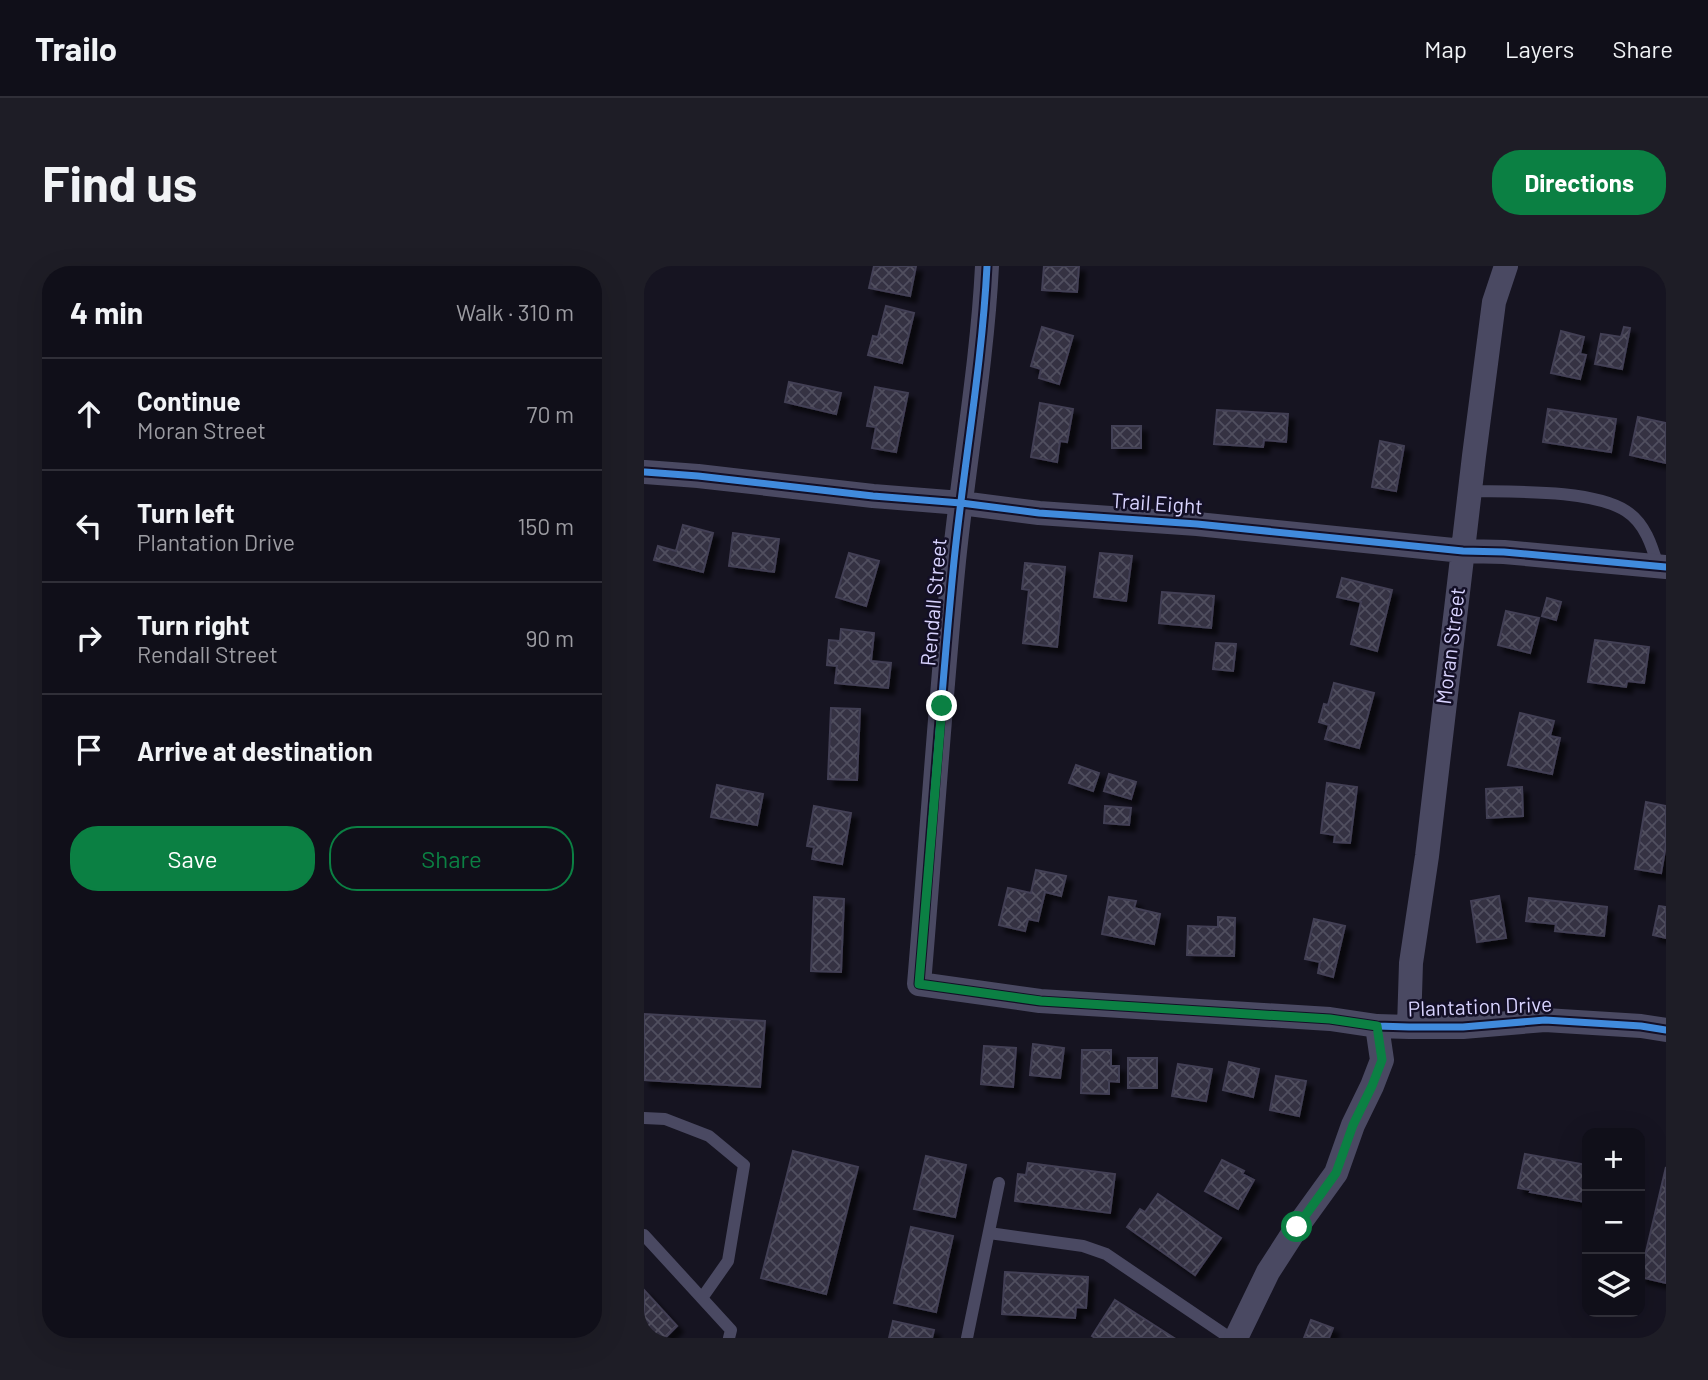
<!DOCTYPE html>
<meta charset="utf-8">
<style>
:root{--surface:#100f19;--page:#1e1d26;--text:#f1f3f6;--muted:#9c9ca2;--line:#302f38;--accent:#0b8043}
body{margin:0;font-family:Barlow,sans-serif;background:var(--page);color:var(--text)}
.controls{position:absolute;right:21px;bottom:21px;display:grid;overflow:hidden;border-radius:14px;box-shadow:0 7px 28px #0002}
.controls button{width:63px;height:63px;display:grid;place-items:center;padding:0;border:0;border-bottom:2px solid var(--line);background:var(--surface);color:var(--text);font:35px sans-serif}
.stop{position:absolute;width:21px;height:21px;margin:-16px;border:5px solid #0b8043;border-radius:50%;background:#fff}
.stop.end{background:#0b8043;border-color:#fff;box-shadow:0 2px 7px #0008}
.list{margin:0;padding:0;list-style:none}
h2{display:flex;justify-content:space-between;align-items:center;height:91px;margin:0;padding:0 28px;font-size:30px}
h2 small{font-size:23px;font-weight:400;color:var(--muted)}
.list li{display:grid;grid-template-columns:46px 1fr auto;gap:21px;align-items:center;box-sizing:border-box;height:112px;padding:0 28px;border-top:2px solid var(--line)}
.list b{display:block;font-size:26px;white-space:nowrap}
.list p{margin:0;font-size:23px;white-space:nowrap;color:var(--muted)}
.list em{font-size:23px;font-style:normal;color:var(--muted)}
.actions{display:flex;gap:14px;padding:21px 28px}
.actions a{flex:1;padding:16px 0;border:2px solid var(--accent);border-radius:28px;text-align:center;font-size:24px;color:var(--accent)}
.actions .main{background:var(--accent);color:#fff}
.icon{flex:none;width:38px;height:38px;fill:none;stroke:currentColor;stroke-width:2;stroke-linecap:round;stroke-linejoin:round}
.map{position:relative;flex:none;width:1022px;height:1072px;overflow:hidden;border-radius:28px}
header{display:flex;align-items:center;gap:42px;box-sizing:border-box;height:98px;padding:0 35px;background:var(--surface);border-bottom:2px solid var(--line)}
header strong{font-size:33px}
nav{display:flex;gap:38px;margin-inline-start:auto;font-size:24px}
.intro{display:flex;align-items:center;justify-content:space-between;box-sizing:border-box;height:168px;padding:0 42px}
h1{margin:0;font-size:49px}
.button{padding:18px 32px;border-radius:28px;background:var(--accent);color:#fff;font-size:24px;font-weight:700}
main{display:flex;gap:42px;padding:0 42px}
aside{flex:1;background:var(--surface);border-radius:28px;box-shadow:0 7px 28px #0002}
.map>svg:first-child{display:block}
.building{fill:url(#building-cross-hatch);stroke:#433f54;stroke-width:2;filter:url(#shadow)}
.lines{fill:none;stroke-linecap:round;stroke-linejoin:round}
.service{stroke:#4a4962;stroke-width:12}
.minor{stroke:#4a4962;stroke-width:24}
.cycleway-casing{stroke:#130f26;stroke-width:11}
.cycleway{stroke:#408adc;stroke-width:7}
.route{stroke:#0b8043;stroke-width:9}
.labels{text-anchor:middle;stroke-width:5;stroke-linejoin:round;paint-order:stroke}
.street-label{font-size:21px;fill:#d9d4ff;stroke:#130f26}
</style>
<header>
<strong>Trailo</strong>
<nav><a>Map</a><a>Layers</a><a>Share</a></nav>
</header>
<div class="intro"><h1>Find us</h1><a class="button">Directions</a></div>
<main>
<aside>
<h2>4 min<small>Walk · 310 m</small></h2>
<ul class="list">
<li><svg class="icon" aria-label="ahead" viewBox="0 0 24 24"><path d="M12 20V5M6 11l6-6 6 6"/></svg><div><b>Continue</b><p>Moran Street</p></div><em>70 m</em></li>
<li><svg class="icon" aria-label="left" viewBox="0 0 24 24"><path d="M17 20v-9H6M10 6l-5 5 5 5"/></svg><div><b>Turn left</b><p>Plantation Drive</p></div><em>150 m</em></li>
<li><svg class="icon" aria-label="right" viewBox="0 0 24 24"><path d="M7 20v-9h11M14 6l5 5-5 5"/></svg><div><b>Turn right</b><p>Rendall Street</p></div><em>90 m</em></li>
<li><svg class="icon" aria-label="arrive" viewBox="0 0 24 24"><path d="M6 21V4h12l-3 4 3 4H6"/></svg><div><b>Arrive at destination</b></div></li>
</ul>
<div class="actions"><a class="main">Save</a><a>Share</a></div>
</aside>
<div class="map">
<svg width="1022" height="1072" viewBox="0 0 1022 1072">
<defs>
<pattern id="building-cross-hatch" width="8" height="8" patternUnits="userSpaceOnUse" patternTransform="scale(1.75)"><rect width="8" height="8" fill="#343243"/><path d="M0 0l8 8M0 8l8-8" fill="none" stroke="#514f5f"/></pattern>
<filter id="shadow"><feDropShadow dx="6" dy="6" stdDeviation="2" flood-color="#0009"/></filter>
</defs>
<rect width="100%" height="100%" fill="#161421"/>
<!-- building -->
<path class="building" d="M230,0h42l-6,30 -41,-8z
M400,0h35l-2,26 -35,-2z
M242,40l28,7 -12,50 -34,-8 5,-19 5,1z
M398,61l31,9 -14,48 -20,-6 2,-9 -10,-3z
M980,61l6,1 -8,41 -27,-5 6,-30 20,3z
M917,65l23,6 -4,17 6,1 -6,24 -29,-6z
M145,116l52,11 -5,21 -51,-12z
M231,121l33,6 -12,59 -24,-4 4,-21 -9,-1z
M396,137l33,6 -6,33 -7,-1 -3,21 -26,-5z
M904,143l68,10 -5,33 -68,-10z
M573,144l71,4 -2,28 -22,-2 -1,7 -49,-3z
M994,151l28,6v40l-36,-8z
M468,160h29v22h-29z
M736,175l24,5 -8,45 -24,-4z
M39,259l30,8 -10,39 -49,-12 4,-14 18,5z
M89,267l46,6 -5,33 -45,-6z
M205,287l30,8 -13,45 -30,-9z
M456,287l32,3 -6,45 -32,-4z
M381,297l40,4 -8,80 -34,-4 6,-53 -7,-1z
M698,312l50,12 -15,61 -26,-7 10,-42 -24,-5z
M518,326l52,4 -3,32 -52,-5z
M903,332l14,4 -5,18 -14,-4z
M862,345l33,7 -9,35 -32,-8z
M197,363l33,4 -3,28 20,2 -3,25 -53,-5 2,-17 -10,-1 2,-25 11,1z
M951,374l54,7 -5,36 -17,-2 -1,6 -38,-5z
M572,377l20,1 -3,27 -20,-2z
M690,417l40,10 -15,55 -34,-9 4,-14 -10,-3 5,-18 4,1z
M187,442l29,1 -3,71 -29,-1z
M876,447l34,8 -4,15 10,2 -8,36 -44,-9z
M432,499l23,8 -6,18 -24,-8z
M465,508l27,8 -5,17 -27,-8z
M683,517l30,4 -7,56 -16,-1 1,-7 -14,-2z
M73,519l46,9 -6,31 -46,-8z
M878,521l1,29 -36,2 -1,-29z
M1002,536l20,4v39l-5,28 -26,-4z
M170,540l37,7 -9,51 -30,-5 2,-12 -7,-1z
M461,540l26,2 -2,17 -25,-2z
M392,604l30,6 -5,20 -16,-4 -7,29 -10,-2 -3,12 -26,-6 9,-37 23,5z
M855,630l7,42 -29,4 -6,-41z
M170,631l30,2 -3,73 -30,-1z
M465,631l27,4 -2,7 26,6 -6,30 -52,-10z
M885,632l78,9 -3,29 -49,-5 1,-7 -30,-3z
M1015,640l7,1v31l-13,-3z
M574,651l17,1 -1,38 -47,-1 1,-29 30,1z
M670,653l31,7 -12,51 -15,-4 2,-11 -15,-3z
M0,748l121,7 -5,66 -116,-7z
M389,778l31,4 -4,30 -30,-3z
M340,780l32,2 -3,39 -32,-3z
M438,784h29v16h8v16l-10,-1v13l-28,-1z
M484,792h29v30h-29z
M585,796l30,7 -6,28 -30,-7z
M534,798l34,5 -6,32 -34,-5z
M632,810l30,5 -7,35 -29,-6z
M149,885l65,16 -32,127 -65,-16z
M881,888l62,11v44h-3l1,-7 -55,-10 1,-2 -13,-2z
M282,890l40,9 -11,52 -41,-8z
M578,894l22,11 -2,3 12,6 -16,29 -33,-18z
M384,897l87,11 -5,39 -95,-12 3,-27 8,1z
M1022,901v116l-26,-6z
M514,928l63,44 -26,37 -68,-48 13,-18 5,3z
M267,961l42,9 -17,76 -42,-9z
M361,1006l83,5 -2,31 -10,-1 -1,11 -73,-4z
M0,1024l33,36 -12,12h-21z
M471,1034l59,38h-79l-3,-2z
M667,1054l22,8 -4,10h-25z
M249,1055l41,9 -2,8h-43z"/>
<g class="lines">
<!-- service -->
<path class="service" d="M826,225c42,1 122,-2 156,20 19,12 26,35 32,55
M0,852l21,1 44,17 35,29 -16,96 -26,37
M345,967l94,13 23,8 124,84
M0,969l87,95 -2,8
M323,1072l32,-155"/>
<!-- minor -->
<path class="minor" d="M343,0c-5,99 -23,197 -33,295 -14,141 -23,282 -35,423l121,17 290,18 47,7 32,1h54l82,-7 96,6 25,4
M1,206l53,4 175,20 88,7 78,10 158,11 266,27 41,1 162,15
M765,761l2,-64 16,-107 47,-400 20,-154 12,-36
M592,1072l32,-66 29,-45 39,-54 17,-48 19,-39 10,-26 -5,-34"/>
<!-- cycleway casing -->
<g class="cycleway-casing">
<path id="cycleway" d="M343,0c-5,99 -23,197 -33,295 -14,141 -23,282 -35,423l121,17 290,18 47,7 32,1h54l82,-7 96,6 25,4
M1,206l53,4 175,20 88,7 78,10 158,11 266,27 41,1 162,15"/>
</g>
<!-- cycleway -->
<use href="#cycleway" class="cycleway"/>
</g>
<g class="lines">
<!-- route -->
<path class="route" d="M298,440l-23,278 122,17 289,18 47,7 5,34 -10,26 -19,39 -17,48 -39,54"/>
</g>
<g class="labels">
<!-- street labels -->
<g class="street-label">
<text transform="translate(513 238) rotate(4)" y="7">Trail Eight</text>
<text transform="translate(290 336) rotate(-85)" y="7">Rendall Street</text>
<text transform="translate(807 380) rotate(-83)" y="7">Moran Street</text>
<text transform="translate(836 741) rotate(-2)" y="7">Plantation Drive</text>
</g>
</g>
</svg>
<div class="controls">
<button>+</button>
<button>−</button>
<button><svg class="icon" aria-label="layers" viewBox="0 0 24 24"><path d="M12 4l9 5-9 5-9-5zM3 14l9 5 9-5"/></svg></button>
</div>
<div class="stop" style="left:653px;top:961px"></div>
<div class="stop end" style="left:298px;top:440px"></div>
</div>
</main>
